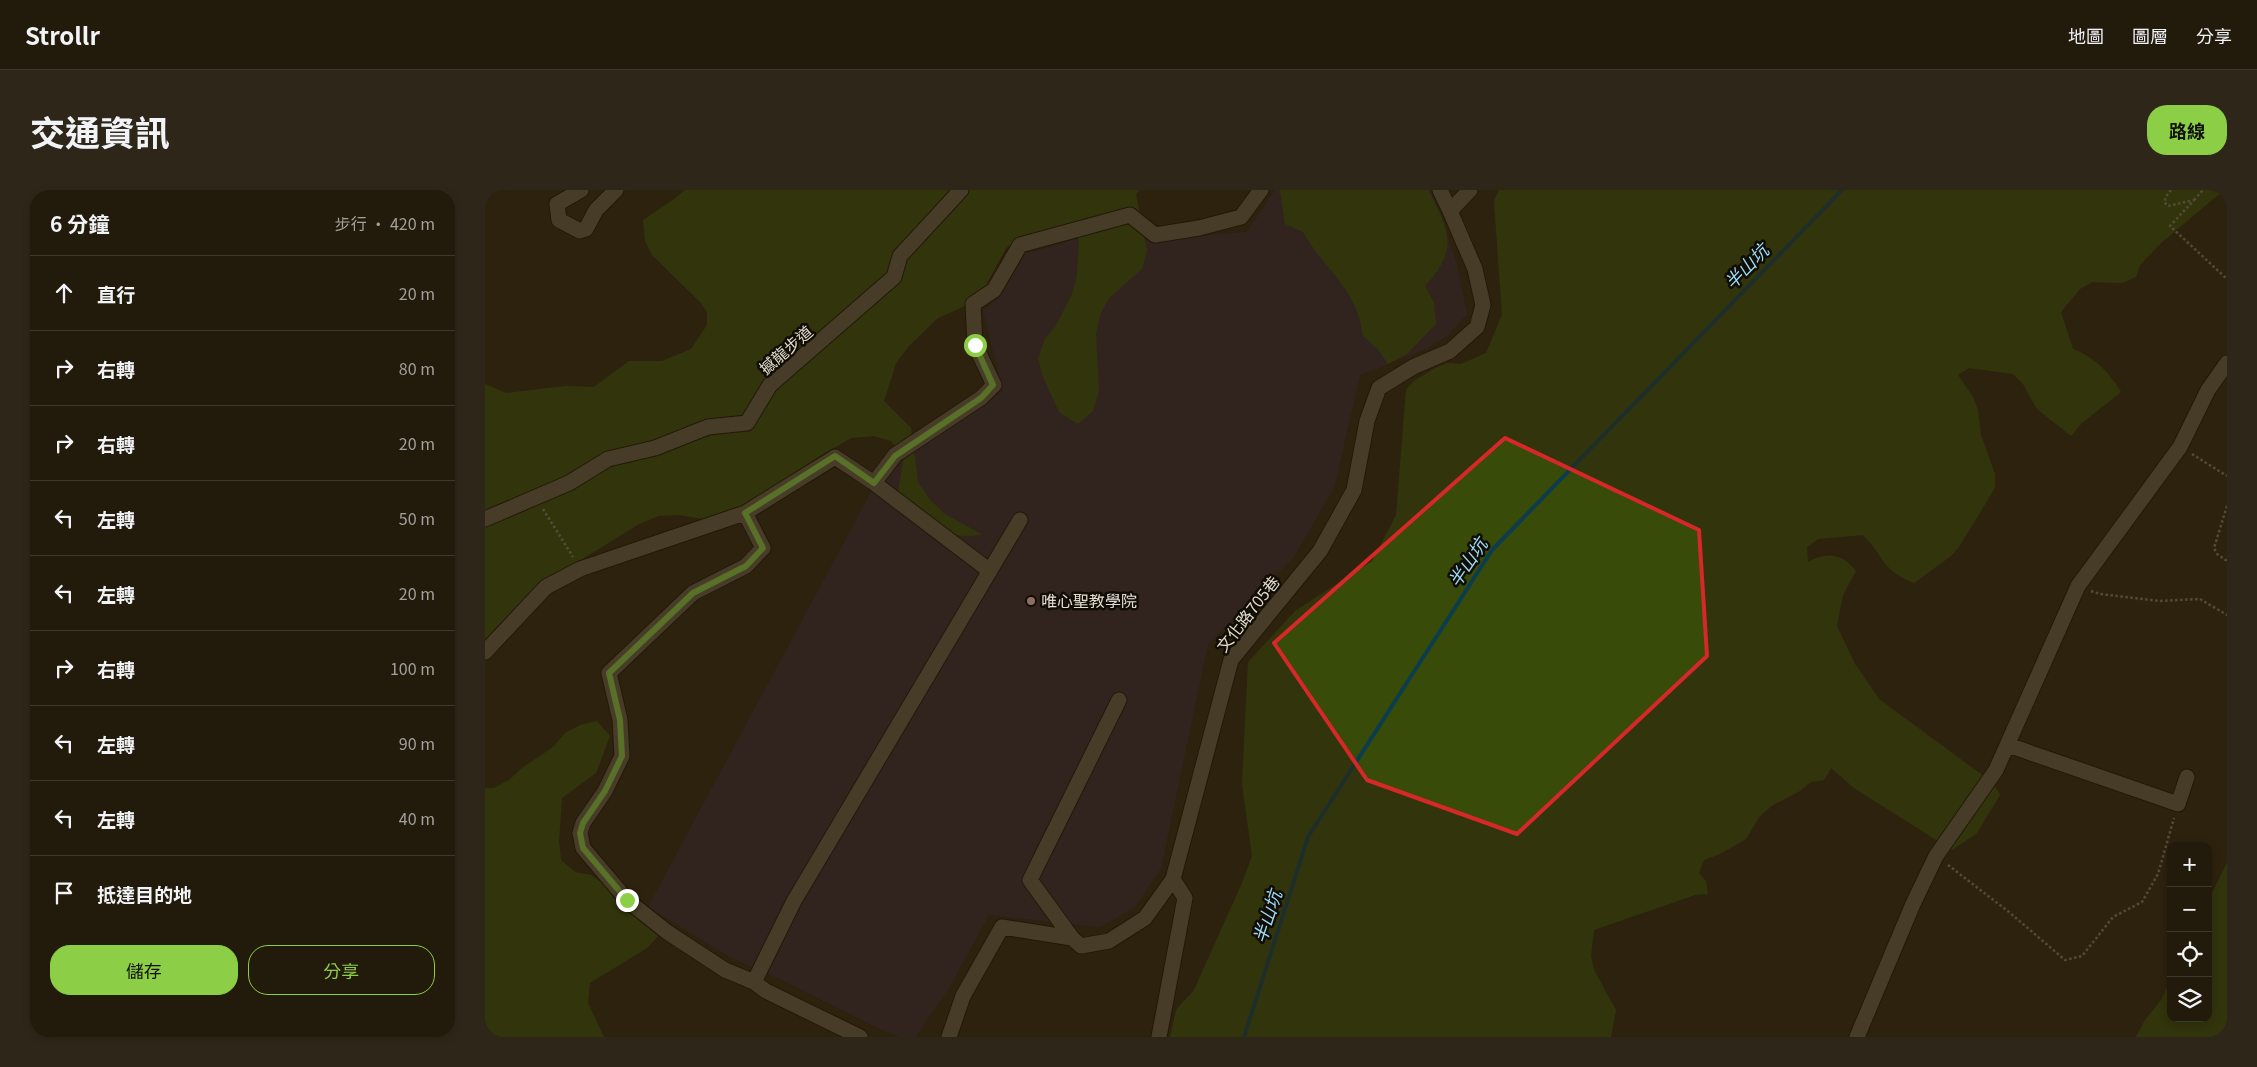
<!DOCTYPE html>
<html lang="zh-TW">
<meta charset="utf-8">
<style>
:root{--surface:#221a0b;--page:#2e2719;--text:#f1f3f6;--muted:#a2a19d;--line:#3f382c;--accent:#8cce45}
body{margin:0;font-family:Georgia,"Noto Sans TC",serif;background:var(--page);color:var(--text)}
.controls{position:absolute;right:15px;bottom:15px;display:grid;overflow:hidden;border-radius:10px;box-shadow:0 2px 8px #0003}
.controls button{width:45px;height:45px;display:grid;place-items:center;padding:0;border:0;border-bottom:1px solid var(--line);background:var(--surface);color:var(--text);font:25px sans-serif}
.stop{position:absolute;width:15px;height:15px;margin:-11px;border:4px solid #8cce45;border-radius:50%;background:#fff}
.stop.end{background:#8cce45;border-color:#fff;box-shadow:0 1px 5px #0008}
.list{margin:0;padding:0;list-style:none}
h2{display:flex;justify-content:space-between;align-items:center;height:65px;margin:0;padding:0 20px;font-size:21px}
h2 small{font-size:16px;font-weight:400;color:var(--muted)}
.list li{display:grid;grid-template-columns:32px 1fr auto;gap:15px;align-items:center;box-sizing:border-box;height:75px;padding:0 20px;border-top:1px solid var(--line)}
.list b{display:block;font-size:19px;white-space:nowrap}
.list em{font-size:16px;font-style:normal;color:var(--muted)}
.actions{display:flex;gap:10px;padding:15px 20px}
.actions a{flex:1;padding:11px 0;border:1px solid var(--accent);border-radius:20px;text-align:center;font-size:18px;color:var(--accent)}
.actions .main{background:var(--accent);color:#111}
.icon{flex:none;width:28px;height:28px;fill:none;stroke:currentColor;stroke-width:2;stroke-linecap:round;stroke-linejoin:round}
.map{position:relative;flex:none;width:1742px;height:847px;overflow:hidden;border-radius:20px}
header{display:flex;align-items:center;gap:30px;box-sizing:border-box;height:70px;padding:0 25px;background:var(--surface);border-bottom:1px solid var(--line)}
header strong{font-size:24px}
nav{display:flex;gap:28px;margin-inline-start:auto;font-size:18px}
.intro{display:flex;align-items:center;justify-content:space-between;box-sizing:border-box;height:120px;padding:0 30px}
h1{margin:0;font-size:35px}
.button{padding:12px 22px;border-radius:20px;background:var(--accent);color:#111;font-size:18px;font-weight:700}
main{display:flex;gap:30px;padding:0 30px}
aside{flex:1;background:var(--surface);border-radius:20px;box-shadow:0 2px 8px #0003}
.map>svg:first-child{display:block}
.education{fill:#362631}
.green{fill:#384b09}
.lines{fill:none;stroke-linecap:round;stroke-linejoin:round}
.stream{stroke:#0c3d4f;stroke-width:4}
.minor-casing{stroke:#150c00;stroke-width:17}
.path{stroke:#837b6b;stroke-width:2.5;stroke-dasharray:2.5 2.5;stroke-linecap:butt}
.minor{stroke:#665b46;stroke-width:15}
.route{stroke:#8cce45;stroke-width:6}
.marked{fill:none;stroke:#d62828;stroke-width:4;stroke-linejoin:round}
.education-dot{fill:#8d6e63;stroke:#110d05;stroke-width:2}
.labels{text-anchor:middle;stroke-width:5;stroke-linejoin:round;paint-order:stroke}
.street-label{font-size:16px;fill:#e2dcd0;stroke:#110d05}
.poi-label{font-size:16px;fill:#e2dcd0;stroke:#110d05;text-anchor:start}
.water-label{font-size:18px;font-style:italic;fill:#99daf7;stroke:#110d05}
</style>
<header>
<strong>Strollr</strong>
<nav><a>地圖</a><a>圖層</a><a>分享</a></nav>
</header>
<div class="intro"><h1>交通資訊</h1><a class="button">路線</a></div>
<main>
<aside>
<h2>6 分鐘<small>步行 · 420 m</small></h2>
<ul class="list">
<li><svg class="icon" aria-label="ahead" viewBox="0 0 24 24"><path d="M12 20V5M6 11l6-6 6 6"/></svg><div><b>直行</b></div><em>20 m</em></li>
<li><svg class="icon" aria-label="right" viewBox="0 0 24 24"><path d="M7 20v-9h11M14 6l5 5-5 5"/></svg><div><b>右轉</b></div><em>80 m</em></li>
<li><svg class="icon" aria-label="right" viewBox="0 0 24 24"><path d="M7 20v-9h11M14 6l5 5-5 5"/></svg><div><b>右轉</b></div><em>20 m</em></li>
<li><svg class="icon" aria-label="left" viewBox="0 0 24 24"><path d="M17 20v-9H6M10 6l-5 5 5 5"/></svg><div><b>左轉</b></div><em>50 m</em></li>
<li><svg class="icon" aria-label="left" viewBox="0 0 24 24"><path d="M17 20v-9H6M10 6l-5 5 5 5"/></svg><div><b>左轉</b></div><em>20 m</em></li>
<li><svg class="icon" aria-label="right" viewBox="0 0 24 24"><path d="M7 20v-9h11M14 6l5 5-5 5"/></svg><div><b>右轉</b></div><em>100 m</em></li>
<li><svg class="icon" aria-label="left" viewBox="0 0 24 24"><path d="M17 20v-9H6M10 6l-5 5 5 5"/></svg><div><b>左轉</b></div><em>90 m</em></li>
<li><svg class="icon" aria-label="left" viewBox="0 0 24 24"><path d="M17 20v-9H6M10 6l-5 5 5 5"/></svg><div><b>左轉</b></div><em>40 m</em></li>
<li><svg class="icon" aria-label="arrive" viewBox="0 0 24 24"><path d="M6 21V4h12l-3 4 3 4H6"/></svg><div><b>抵達目的地</b></div></li>
</ul>
<div class="actions"><a class="main">儲存</a><a>分享</a></div>
</aside>
<div class="map">
<svg width="1742" height="847" viewBox="0 0 1742 847">
<rect width="100%" height="100%" fill="#2d230f"/>
<!-- education -->
<path class="education" d="M790,0h155l10,22 17,53 10,49 -19,21 -22,14 -66,26 -26,113 -41,70 -85,86 -47,224 -26,39 -35,20 -111,-12 -40,73 -34,49h-15l-16,-6 -106,-53 -48,-21 -82,-50 222,-413 38,-38 95,-65 -20,-80 17,-14 25,-43 104,-30 30,15 88,-7z"/>
<!-- green -->
<path class="green" d="M200,0h455l-4,4 11,57 -5,18 -33,29 -9,17 -4,19 3,57 -6,20 -15,13 -19,-12 -16,-35 -5,-19 7,-19 10,-12 17,-33 5,-18 2,-37 -13,-13 -42,10 -18,12 -28,52 -40,18 -29,28 -13,17 -12,38 27,27 7,54 12,18 15,14 38,21 -19,1 -22,-3 -45,-35 7,-42 -13,-15 -17,-5 -23,2 -36,21 -36,29 -58,34 -42,-7 -20,1 -20,8 -55,34 -99,91v-265l21,9 60,-7 28,1 35,-26h33l29,-12 16,-24v-13l-7,-10 -48,-47 -7,-14 -2,-21 30,-20z
M795,0h148c22,41 31,59 -3,96l9,17 2,21 -29,30 -19,10 -11,-16 -14,-12c-6,-49 -39,-66 -60,-104l-18,-8z
M1014,0h725l-63,53 -21,22 -4,12 -14,6 -30,-1 -12,7 -19,23 12,37c20,7 38,25 48,43l-39,31 -11,13 -34,-27 -14,-25 -10,-10 -44,-6 -11,7 15,22 5,13 3,25 14,39v14l-36,59 -8,9 -37,27c-33,-13 -29,-26 -51,-48l-45,4 -11,8 1,15c20,-11 34,-8 48,9l-13,24 -6,31 18,38 24,35 114,84 7,12 -23,38 -25,17 -98,-62 -23,-20 -7,12 -13,2 -11,9 -27,14 -13,11 -14,23 -26,15 -16,6 -5,13 7,8 2,13 -13,1 -101,35 -3,26 3,14 22,40 -5,27h-441l6,-27 18,-20 48,-107 10,-27 -10,-72 6,-122 47,-51 77,-50 24,-46 10,-125 8,-9 21,-13 12,-5 14,1 25,-11 16,-38 -8,-114z
M112,531l13,15 -14,37 -34,25 -3,43 2,19 14,12 16,3 29,21 41,37 -14,15 -57,35 -2,20 16,34h-119v-249h9l15,-8 13,-12 31,-21 12,-14 15,-8z
M1742,673v174h-91l9,-17 17,-21 9,-21v40h37v-117z"/>
<g class="lines">
<!-- stream -->
<path class="stream" d="M759,847l64,-200 184,-287 350,-360"/>
<!-- minor casing -->
<g class="minor-casing">
<path id="minor" d="M96,0l-24,14 2,16 21,11 6,-2 10,-19 20,-20
M955,0l10,21
M260,323l18,35 -17,18 -53,27 -84,80 11,47 2,36 -17,35 -22,32 -3,10 3,15 44,52 40,32 58,38 29,12
M0,329l84,-36 39,-24 47,-11 53,-21 39,-4 23,-38 124,-108 6,-21 61,-66
M505,381l-116,-88 21,-28 86,-57 13,-13 -19,-40 -2,-41 21,-14 26,-45 110,-30 25,20 44,-7 42,-11 20,-27
M0,462l61,-65 34,-18 165,-56 90,-56 39,26
M1523,555l170,59 9,-27
M587,748l-42,-58 89,-180
M375,847l-94,-46 -12,-9 40,-81 226,-381
M464,847l14,-41 39,-69 70,11 9,8 28,-5 36,-23 28,-39 58,-219 89,-109 34,-61 13,-69 12,-33 34,-21 37,-16 27,-24 6,-22 -8,-36 -25,-58 20,-21
M674,847l26,-139 -12,-19
M1372,847l56,-133 23,-48 60,-86 82,-184 102,-139 28,-57 19,-27"/>
</g>
<!-- path -->
<path class="path" d="M1686,0l-3,3 -4,9 4,4 26,-6 -24,26 57,53
M1709,10l9,-10
M1707,264l35,22
M1742,316l-13,42 3,6 10,7
M58,319l30,48
M1606,401l9,3 59,7 41,-2 27,16
M1463,675l61,47 56,48 17,-4 31,-39 29,-15 16,-28 16,-56"/>
<!-- minor -->
<use href="#minor" class="minor"/>
</g>
<g class="lines">
<!-- route -->
<path class="route" d="M142,710l-44,-52 -3,-15 3,-10 22,-32 17,-35 -2,-36 -11,-47 84,-80 53,-27 17,-18 -18,-35 90,-57 39,27 21,-27 86,-58 12,-13 -18,-40"/>
</g>
<!-- marked area -->
<path d="M0 0H1742V847H0ZM1020,248l194,92 8,126 -190,178 -150,-54 -93,-137z" fill="#2d230f" fill-opacity=".55" fill-rule="evenodd"/>
<path class="marked" d="M1020,248l194,92 8,126 -190,178 -150,-54 -93,-137z"/>
<!-- markers -->
<circle class="education-dot" cx="546" cy="411" r="5"/>
<g class="labels">
<!-- street labels -->
<g class="street-label">
<text transform="translate(301 160) rotate(-41)" y="6">撼龍步道</text>
<text transform="translate(763 424) rotate(-52)" y="6">文化路705巷</text>
</g>
<!-- poi labels -->
<g class="poi-label">
<text x="556" y="417">唯心聖教學院</text>
</g>
<!-- water labels -->
<g class="water-label">
<text transform="translate(1262 77) rotate(-46)" y="6">半山坑</text>
<text transform="translate(983 373) rotate(-56)" y="6">半山坑</text>
<text transform="translate(783 727) rotate(-72)" y="6">半山坑</text>
</g>
</g>
</svg>
<div class="controls">
<button>+</button>
<button>−</button>
<button><svg class="icon" aria-label="locate" viewBox="0 0 24 24"><circle cx="12" cy="12" r="6"/><path d="M12 2v4M12 18v4M2 12h4M18 12h4"/></svg></button>
<button><svg class="icon" aria-label="layers" viewBox="0 0 24 24"><path d="M12 4l9 5-9 5-9-5zM3 14l9 5 9-5"/></svg></button>
</div>
<div class="stop" style="left:490px;top:155px"></div>
<div class="stop end" style="left:142px;top:710px"></div>
</div>
</main>
